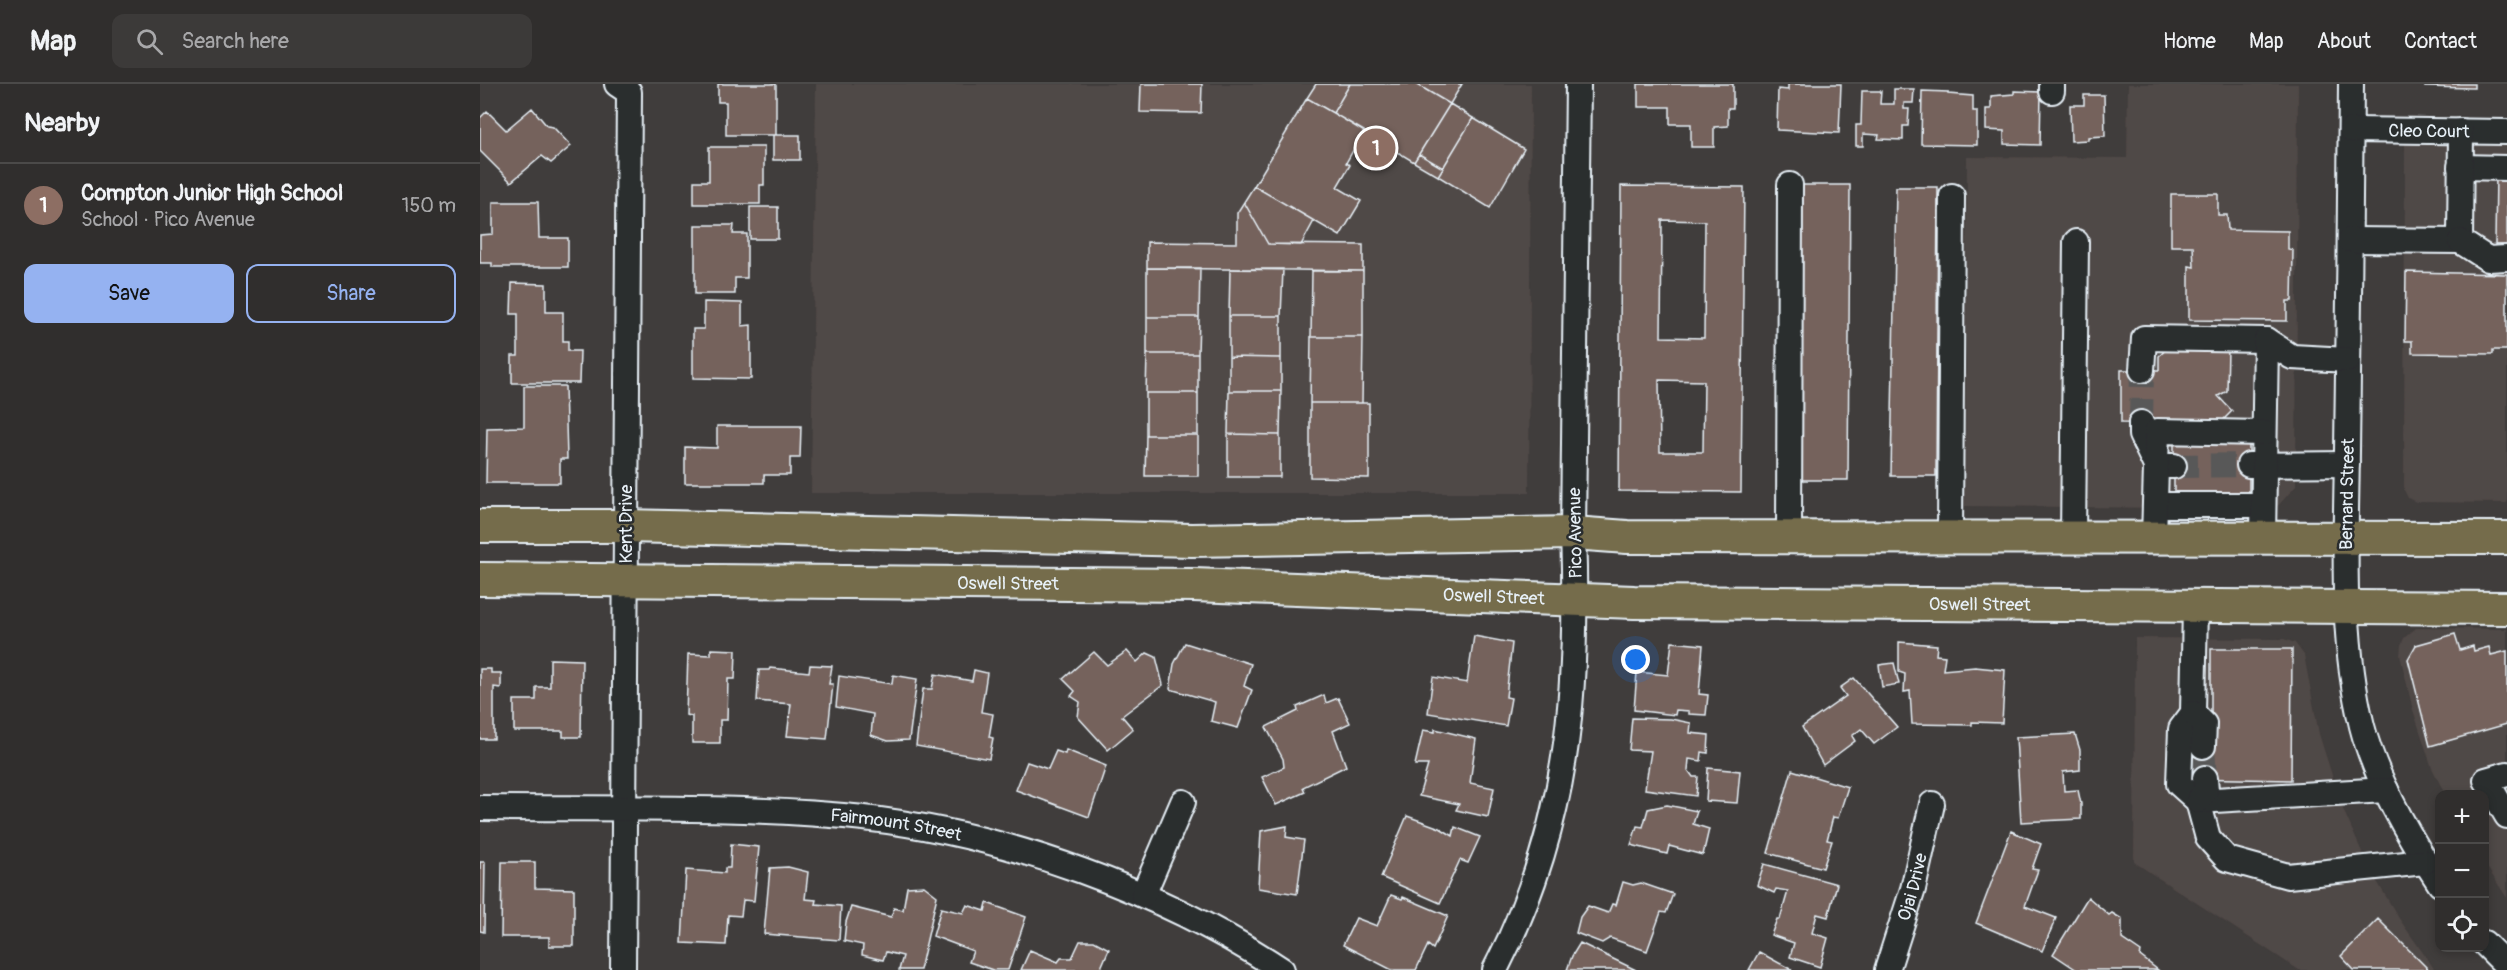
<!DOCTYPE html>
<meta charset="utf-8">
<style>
:root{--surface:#302e2d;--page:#3c3a39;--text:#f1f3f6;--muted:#a8a8aa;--line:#4b4a49;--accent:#95b2f1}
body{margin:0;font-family:Pangolin,sans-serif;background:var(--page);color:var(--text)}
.controls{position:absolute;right:18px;bottom:18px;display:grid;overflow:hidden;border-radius:12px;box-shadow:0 3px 9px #0003}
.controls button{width:54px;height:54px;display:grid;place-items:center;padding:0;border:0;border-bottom:2px solid var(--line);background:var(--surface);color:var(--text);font:30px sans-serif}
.you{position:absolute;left:1156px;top:576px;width:21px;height:21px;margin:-15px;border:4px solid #fff;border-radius:50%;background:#1a73e8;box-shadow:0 0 0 9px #1a73e833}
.badge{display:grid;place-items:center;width:39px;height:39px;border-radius:50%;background:var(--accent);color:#fff;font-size:20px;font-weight:700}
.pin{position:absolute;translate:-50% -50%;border:3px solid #fff;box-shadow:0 2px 6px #0006}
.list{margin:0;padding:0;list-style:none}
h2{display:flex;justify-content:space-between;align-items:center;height:78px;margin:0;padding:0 24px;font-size:26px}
h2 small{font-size:20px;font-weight:400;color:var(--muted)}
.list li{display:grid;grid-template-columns:39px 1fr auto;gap:18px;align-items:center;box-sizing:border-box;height:84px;padding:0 24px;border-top:2px solid var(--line)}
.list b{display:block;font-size:22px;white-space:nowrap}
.list p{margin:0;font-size:20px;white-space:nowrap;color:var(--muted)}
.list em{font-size:20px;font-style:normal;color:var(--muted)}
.actions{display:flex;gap:12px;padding:18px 24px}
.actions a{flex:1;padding:14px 0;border:2px solid var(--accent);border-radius:12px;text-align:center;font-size:21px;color:var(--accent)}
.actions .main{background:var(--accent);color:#111}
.icon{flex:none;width:33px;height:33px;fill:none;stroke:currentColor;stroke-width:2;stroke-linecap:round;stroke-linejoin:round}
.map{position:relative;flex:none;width:2027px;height:886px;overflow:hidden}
header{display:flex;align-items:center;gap:36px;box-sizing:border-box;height:84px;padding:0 30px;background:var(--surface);border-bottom:2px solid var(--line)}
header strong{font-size:28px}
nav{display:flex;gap:33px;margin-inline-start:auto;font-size:21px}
.search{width:420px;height:54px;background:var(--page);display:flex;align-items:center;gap:15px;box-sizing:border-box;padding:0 21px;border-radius:12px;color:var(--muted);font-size:22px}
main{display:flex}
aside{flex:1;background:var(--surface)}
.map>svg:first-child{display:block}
.built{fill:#504846}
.building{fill:#74625c;stroke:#e8f1f8;stroke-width:1.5;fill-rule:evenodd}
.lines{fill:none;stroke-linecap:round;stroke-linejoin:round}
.minor-tunnel{stroke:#595858;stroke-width:24;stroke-dasharray:24 12;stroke-linecap:butt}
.minor-casing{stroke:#e8f1f8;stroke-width:28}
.major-casing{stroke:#e8f1f8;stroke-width:36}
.minor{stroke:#2a2d2e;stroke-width:24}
.major{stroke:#746c4b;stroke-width:32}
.labels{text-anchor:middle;stroke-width:5;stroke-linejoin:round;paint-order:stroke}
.street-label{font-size:18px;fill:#e8f1f8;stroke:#2a2d2e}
</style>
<header>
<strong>Map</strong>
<div class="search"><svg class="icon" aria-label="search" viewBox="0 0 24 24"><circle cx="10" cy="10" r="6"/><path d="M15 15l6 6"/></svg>Search here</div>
<nav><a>Home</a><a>Map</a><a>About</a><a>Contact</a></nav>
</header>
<main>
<aside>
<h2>Nearby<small></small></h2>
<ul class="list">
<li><span class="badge" style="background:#8d6e63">1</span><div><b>Compton Junior High School</b><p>School · Pico Avenue</p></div><em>150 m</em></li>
</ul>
<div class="actions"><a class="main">Save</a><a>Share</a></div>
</aside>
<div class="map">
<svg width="2027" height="886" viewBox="0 0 2027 886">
<rect width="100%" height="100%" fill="#403d3c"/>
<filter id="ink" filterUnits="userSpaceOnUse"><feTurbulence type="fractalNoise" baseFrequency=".0167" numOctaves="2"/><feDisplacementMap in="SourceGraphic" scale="12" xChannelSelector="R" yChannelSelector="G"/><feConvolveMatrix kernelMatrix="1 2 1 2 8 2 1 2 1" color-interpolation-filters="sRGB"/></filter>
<g filter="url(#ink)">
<!-- built -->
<path class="built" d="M336,0h715l-2,409h-718z
M1648,0h170l-2,402 -21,23 -310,-3 2,-349 160,1z
M1925,53l102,2v364l-91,-1 -8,-4 -4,-8z
M1936,544l91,1v269l-22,-34 -1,-70h-39l-13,-26 -19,-58 -13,-55 1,-10 3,-7z
M1655,554l149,1 11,4 9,12 15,79 23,73 27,61 31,52 35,50h-136l-165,-108z"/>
<!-- building -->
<path class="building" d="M238,0h58v51h-50v-33h-8z
M661,0h61l-1,29 -61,-1z
M836,0h34l-17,29 -26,-15z
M870,0h66l34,20 -36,58 -81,-49z
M936,0h46l-12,20z
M1158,0h95v24h-5v18l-14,1v20h-23v-23h-21v-17h-32z
M1308,0h53l-2,49 -62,-3 1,-41 10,1z
M1945,0h49v4l-49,-1z
M1414,5h20l-1,14h-9v6h5l-1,17h-5v14l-25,-1 1,-4 -16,-1v12h-7v-21h5l1,-34h19l-1,13h14z
M1442,7l26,1v2l25,2v15h4v34l-56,-1z
M1534,7l27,1 -1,53 -36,-1v-13l-18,-1v-21h5v-13l23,-2z
M1604,11h20l1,41 -17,1v3l-17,1 -1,-36h14z
M827,14l57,33 -18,32 4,2 -13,22 24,14 -21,35 -86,-50z
M970,20l23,14 -30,50 -24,-14z
M52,24l15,18 6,1 18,19 -20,17 -9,-7 -31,26 -31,-31v-33l7,-7 19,19z
M993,34l51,31 -34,59 -52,-32z
M293,51h27v25h-27z
M229,63h55v38h-4v19h-66v-23h15z
M939,70l24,14 -5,8 -24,-14z
M2016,89h11v72h-12z
M1322,101h48l-2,295h-48z
M774,102l62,36 -2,-1 -13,24 -33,-1 -24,-42z
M1141,102l123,1 -3,305 -122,-1zM1182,136l43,1 -1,117 -43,-1zM1179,296l45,1 -1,71h-43z
M1416,103h42l-2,289h-45z
M1691,110h47v21h9l1,15 60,1v18l5,1 -1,51h-5v20l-98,-1v-54l5,1 -1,-21h-22z
M13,118h45l1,36h29v29h-76v-4h-12v-28l13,-1z
M764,118l24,42 95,1v26l-216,-3v-26l90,1v-30z
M270,123h28v32h-28z
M215,141h39l-1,9h14v44h-12v16h-40z
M667,184h53l-1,49h-52z
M750,185h53l-2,47h-52z
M832,187h51v66h-52z
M1926,188l101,2v76h-14v4l-81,-1v-12h-7z
M32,199l34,1v28h17v29h5v10h12l-1,32h-67v-27h6v-42h-7z
M224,218l38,1v23l9,-1v54l-58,-1v-49h11z
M749,232h52v42l-52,-1z
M667,233h52l-1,37h-51z
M831,253h52l-1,66h-52z
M1687,265h61l-1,42 -9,5 14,15 -16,16 -6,-3 -89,-1v-53h38v-14z
M667,270h51v39h-52z
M749,273l52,1v33h-52z
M44,302h41l2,73h-7v24h-74l1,-55 37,-1z
M749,307h52l-1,44 -52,-1z
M666,309h52v42h-52z
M830,319h59v75l-59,-1z
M237,342h84l-1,32h-10v17h-26v8h-79v-36l32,1z
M748,350l52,1v42h-52z
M666,351h52v41h-53z
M1694,356l75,1v54h-75z
M1975,550l5,16 13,-4 1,5 15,-4 2,8 16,-4v73l-77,22 -22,-87 8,-14z
M994,552l38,7 -6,54 5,1 -5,28 -78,-13 5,-36 34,6z
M1192,558l31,3 -4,49 9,1 -2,20 -17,-1v-3l-13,-1 -1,5 -41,-5 3,-38 31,3z
M1419,558l38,3 -1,10 9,1 -2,14 32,-3 30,3 -3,53 -30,-1v3l-60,-1 -2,-33 -6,1 1,-18 -6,-2z
M705,559l66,21 -7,22 8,4 -14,38 -27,-7 4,-19 -45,-13 4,-25z
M231,565l25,1 -1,29h-7l-1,41h-7v23h-28v-27l-6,-1 2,-61 23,1z
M1731,565h81l-1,131 -105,-2v-32h25z
M647,567l10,11 10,-9 9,4 7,28 -41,31 11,13 -25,21 -30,-33 2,-15 -9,-6 4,-5 -12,-12 31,-27 13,13z
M70,575l32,1 -1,77h-18v-6h-49v-31h22v-13h14z
M1414,579l5,21 -17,3 -3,-22z
M330,581l22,1 -3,18h4l-6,55 -40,-3 4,-32 -34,-3 2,-31h10l1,-2 39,4z
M0,585h11v4h10v15l-7,-1v52h-14z
M494,586l13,3 -6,39 12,2 -4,23 4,1 -4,21 -73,-13 7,-57h9l3,-15 37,7z
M413,591l24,4 -8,61 -21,1 -17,-6 2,-21 -37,-7 3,-31 53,8z
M1374,594l43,49 -23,17 -13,-15 -9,7 3,5 -32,24 -21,-38 44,-31 -6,-8z
M844,611l2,8 12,-5 12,25 -17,8 13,35 -43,21 2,5 -29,13 -14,-28 22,-10 -1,-8 -17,-32 32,-16 -1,-4z
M1152,634l39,1 20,4 -1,10 19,2 -1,18 -6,-1 -1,9 -12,-2 -1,11 5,7h5l-2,19 -51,-7 6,-38 -22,-1z
M955,645l41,10 -6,44 24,5 -6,29 -32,-7 3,-6 -40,-8 9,-31h-13l8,-35 12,2z
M1595,650l5,16v20l-17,2 1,19 14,-1 3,14v15l-60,3 -5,-85z
M586,666l40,16 -17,51 -73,-27 11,-28 21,7 8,-18 9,3z
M1228,684l32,3 -3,32 -31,-2z
M1312,686l56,17 -10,31 -5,-1 -6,23 5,1 -9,27 -55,-15z
M1187,721l30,6 -4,13 16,5 -6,26 -34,-9 -2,8 -36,-9 6,-19 6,1 5,-18z
M927,732l33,12 13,8 2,-9 25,10 -12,26 -8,-3 -20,43 -59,-26z
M807,742l-1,11 18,3 -7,54 -39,-6 3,-57z
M1531,747l30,13 -9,25 6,1 -13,36 31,12 -14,33 -66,-28z
M251,760l28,3 -5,54 -11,-1 -2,16 -13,-1 -2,30 -44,-2 4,-73 39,3v-5h5z
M0,778h5l-1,70 -4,-1z
M22,778h33v26l39,1v57h-25v-9h-48z
M1284,780l73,20 -9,33 -11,-3 -5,19 16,5 -8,29 -30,-10 4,-14 -23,-8 6,-16h3l8,-28 -12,-2 -2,4 -17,-8z
M308,783l20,5 -3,27 11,1 -1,4 26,2 -2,34 -75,-6 6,-66z
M1143,798l10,3 8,-2 32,11 -7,19 -5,-1 -14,39 -37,-13 -8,5 -26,-10 4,-16 8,-11 20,7 4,-9 4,1z
M444,802l13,10 -17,74h-21l4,-14 -17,-4 -3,8 -21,-5 1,-10 -19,-4 2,-19 5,-15 40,10 3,-9 9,2 4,-23z
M911,811l11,4 1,-2 45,19 -15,33 -5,-4 -12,25h-24l-49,-25 13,-27 21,8z
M1608,813l21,18 3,-2 10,6v20l19,13 -1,4 18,14h-81l-24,-16z
M507,819l39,14 -18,53h-15l-24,-8 4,-11 -40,-15 8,-28 22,5 4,-8 18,6z
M1898,835l51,51h-75l-13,-14z
M600,857h14l15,8 -9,21h-79l9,-20 28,12 3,-4h11z
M1100,859l56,27h-69l5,-14z
M1279,868l33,18h-43z"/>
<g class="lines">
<!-- minor-tunnel -->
<path class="minor-tunnel" d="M1661,339l1,-53
M1694,382l75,-1
M1723,662l2,32"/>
<!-- minor casing -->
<g class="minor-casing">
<g id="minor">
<path d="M137,0l12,8 -6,878"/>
<path d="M1871,0c-1,122 -2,245 -4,367 -1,91 -7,186 15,275 14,55 47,111 78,158"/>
<path d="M1572,7v-7"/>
<path id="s1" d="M1871,46l156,2"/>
<path d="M1980,83l47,1"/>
<path d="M1870,156l110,1 1,-110"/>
<path d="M1980,157l28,18 19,-1"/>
<path d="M1662,286l2,-32 122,2"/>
<path d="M1661,339v12l15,31h18"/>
<path d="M1769,381l98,-1"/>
<path d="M1675,421h108"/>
<path d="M1309,453l1,-352"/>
<path d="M1470,453l2,-341"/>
<path d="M1593,454l3,-296"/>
<path d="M1783,454l3,-198 26,17 56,3"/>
<path d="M1674,455l3,-108 107,2"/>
<path d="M1715,521l-2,108 -12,16 -2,55 19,17 10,37 19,21 61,17 137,-14"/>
<path d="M1713,629l11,11 -1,22"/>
<path d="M2027,690l-21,6 21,36"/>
<path d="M1718,717l188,-11"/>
<path d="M1718,717l8,-11 -1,-12"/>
<path id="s2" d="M0,724c128,1 257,-3 384,10 141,16 300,74 418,152"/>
<path d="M663,811l40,-93"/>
<path d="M2004,859l23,23"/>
<path d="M1015,886c74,-143 84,-278 78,-437l5,-449"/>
<path id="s3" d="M1407,886l26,-81 19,-85"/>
</g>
</g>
<!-- major casing -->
<g class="major-casing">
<g id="major">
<path d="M0,442h146l566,14 381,-7 54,4 880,1"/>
<path id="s4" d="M0,495l714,6 440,17 873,6"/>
</g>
</g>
<!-- minor -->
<use href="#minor" class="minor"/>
<!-- major -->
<use href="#major" class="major"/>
</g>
</g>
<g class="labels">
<!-- street labels -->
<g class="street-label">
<text dy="6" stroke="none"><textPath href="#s1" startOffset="78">Cleo Court</textPath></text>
<text transform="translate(1867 410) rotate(-89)" y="6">Bernard Street</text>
<text transform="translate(146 440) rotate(-90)" y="6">Kent Drive</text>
<text transform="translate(1095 449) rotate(-91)" y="6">Pico Avenue</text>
<text dy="6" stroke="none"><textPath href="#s4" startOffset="528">Oswell Street</textPath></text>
<text dy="6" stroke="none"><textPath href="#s4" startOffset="1014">Oswell Street</textPath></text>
<text dy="6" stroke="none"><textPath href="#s4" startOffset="1500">Oswell Street</textPath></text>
<text dy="6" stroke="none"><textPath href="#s2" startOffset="417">Fairmount Street</textPath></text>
<text dy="6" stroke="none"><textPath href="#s3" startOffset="87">Ojai Drive</textPath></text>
</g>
</g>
</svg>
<div class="controls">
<button>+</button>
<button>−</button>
<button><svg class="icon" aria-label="locate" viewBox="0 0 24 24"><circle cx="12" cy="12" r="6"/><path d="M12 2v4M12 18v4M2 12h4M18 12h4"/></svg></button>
</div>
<div class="you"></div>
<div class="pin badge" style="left:896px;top:64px;background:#8d6e63">1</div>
</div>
</main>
